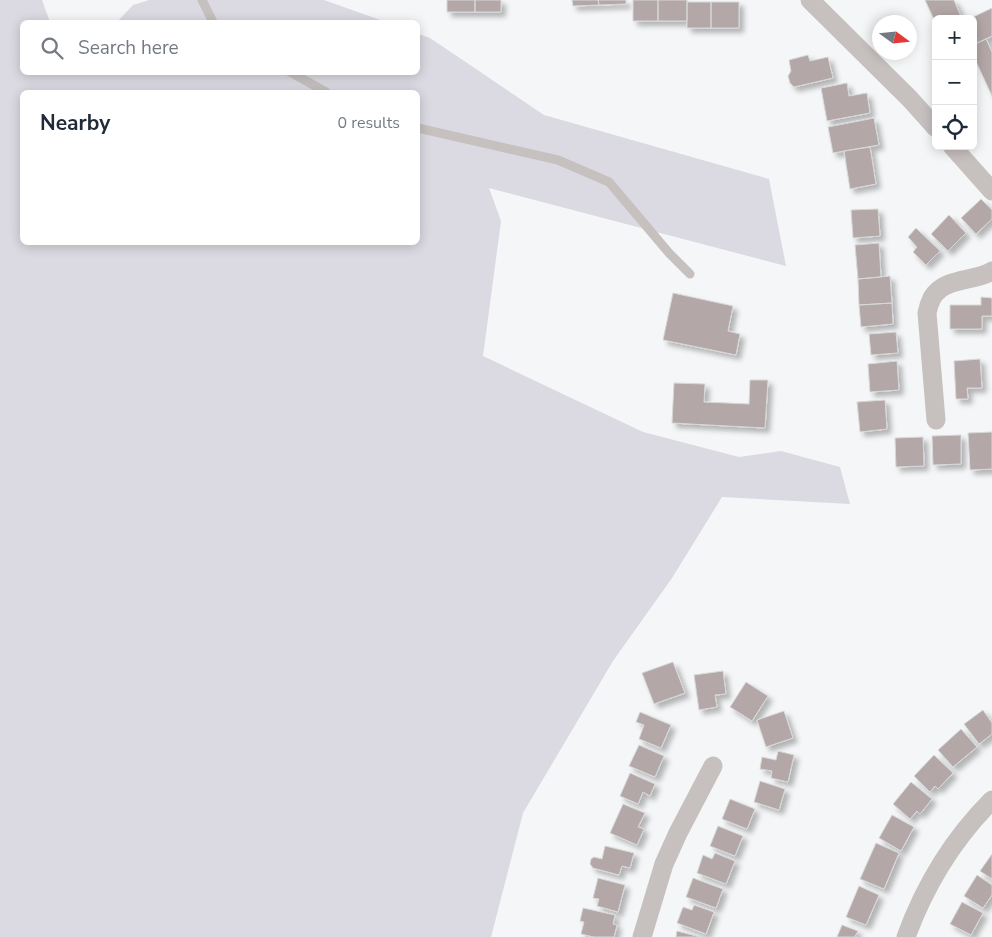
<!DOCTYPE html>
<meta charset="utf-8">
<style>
:root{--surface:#fff;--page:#f6f6f7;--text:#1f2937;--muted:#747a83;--line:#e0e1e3}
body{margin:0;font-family:"Nunito Sans",sans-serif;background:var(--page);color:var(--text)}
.controls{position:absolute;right:15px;top:15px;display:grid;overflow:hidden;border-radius:8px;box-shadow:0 2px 12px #0003}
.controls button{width:45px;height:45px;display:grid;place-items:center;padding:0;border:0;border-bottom:1px solid var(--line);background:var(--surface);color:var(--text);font:25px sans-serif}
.compass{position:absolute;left:872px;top:15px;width:45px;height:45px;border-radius:50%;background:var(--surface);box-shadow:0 2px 12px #0003;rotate:105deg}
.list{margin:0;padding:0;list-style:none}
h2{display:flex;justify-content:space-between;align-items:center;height:65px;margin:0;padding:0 20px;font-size:21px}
h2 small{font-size:16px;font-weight:400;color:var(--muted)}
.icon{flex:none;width:28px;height:28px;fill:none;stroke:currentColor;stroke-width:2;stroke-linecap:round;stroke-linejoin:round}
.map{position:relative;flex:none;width:992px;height:937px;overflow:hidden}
.search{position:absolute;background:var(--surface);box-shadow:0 2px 12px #0003;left:20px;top:20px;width:400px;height:55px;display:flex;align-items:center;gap:12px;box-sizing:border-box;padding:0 18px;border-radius:8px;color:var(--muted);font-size:19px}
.panel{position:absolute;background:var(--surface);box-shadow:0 2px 12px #0003;left:20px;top:90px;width:400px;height:155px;border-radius:8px}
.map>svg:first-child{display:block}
.green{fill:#dbd9e1;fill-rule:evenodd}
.building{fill:#b3a7a7;stroke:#d7d8d9;filter:url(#shadow)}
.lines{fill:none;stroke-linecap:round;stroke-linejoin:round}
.lane{stroke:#c6c0bf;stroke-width:9}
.street{stroke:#c6c0bf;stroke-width:19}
</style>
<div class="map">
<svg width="992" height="937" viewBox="0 0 992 937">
<defs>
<filter id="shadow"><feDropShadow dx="4.5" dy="4.5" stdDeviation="2.5" flood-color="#0004"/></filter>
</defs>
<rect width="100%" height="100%" fill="#f5f6f7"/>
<!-- green -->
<path class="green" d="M0,0h42l8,22h-28v50h396v-38l12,4 114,77 225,64 17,87 -297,-78 12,33 -18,135 160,76 96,25 42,-6 59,16 10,37 -128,-7 -50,81 -59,83 -90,152 -32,124h-491zM22,92h396v150h-396z
M149,0h175l62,22h-269l16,-17z"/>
<!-- building -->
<path class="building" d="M447,0h28v12h-28z
M475,0h26v12h-26z
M572,0h26l1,5 -26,1z
M598,0h28v4l-27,1z
M633,0h25v21h-25z
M658,0h29v21h-29z
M925,0h29l8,19h-26v5z
M687,2h24v26h-24z
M711,2h28v26h-28z
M992,8v28l-19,9v-26h-4z
M986,39l6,13v44l-19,-41v-10z
M808,55l2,6 18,-4 5,21 -39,9 -4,-4 -2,-7 3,-5 -2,-11z
M847,83l2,13 18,-3 3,20 -43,8 -6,-33z
M874,118l5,27 -46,8 -5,-26z
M870,147l6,37 -26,5 -6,-38z
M981,199l11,11v9l-16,15 -15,-16z
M878,209l2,27 -27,2 -2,-28z
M949,215l17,18 -18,18 -17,-17z
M916,228l24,23 -14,14 -13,-13 4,-5 -9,-10z
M879,243l2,34 -23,2 -3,-34z
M890,276l2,27 -33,2 -1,-26z
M673,293l60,13 -5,25 12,3 -4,21 -73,-15z
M981,297l11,1v18h-10v13h-32v-24h31z
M892,303l1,21 -32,3 -2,-22z
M896,332l2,21 -27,2 -2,-21z
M980,359l2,29h-15l1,11h-12l-2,-38z
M897,361l2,29 -29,2 -2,-28z
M750,380h18l-3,48 -93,-5 2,-40 31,1 -1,18 45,2z
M885,400l2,29 -27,3 -3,-30z
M992,432v37l-22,1 -2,-37z
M961,435v29l-28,1 -1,-29z
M923,437l1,29 -28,1 -1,-29z
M673,662l12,31 -31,11 -12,-31z
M723,671l3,23 -11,1 2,12 -18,3 -5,-35z
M746,682l22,14 -16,25 -22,-14z
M983,710l9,13v11l-13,10 -15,-20z
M784,711l9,27 -27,9 -9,-27z
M640,712l31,13 -10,23 -22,-9 5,-14 -8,-3z
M961,729l16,18 -24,20 -15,-17z
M639,745l25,11 -9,21 -26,-11z
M778,751l16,4 -6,27 -17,-4 1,-7 -12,-2 2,-12 14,3z
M934,755l19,18 -15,16 -3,-3 -5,6 -16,-16z
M630,773l25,11 -5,12 -7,-4 -5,12 -18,-8z
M760,781l25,8 -6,21 -25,-8z
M911,782l21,17 -12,15 -3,-3 -7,8 -17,-15z
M730,799l25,10 -8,20 -25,-10z
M623,804l22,9 -7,14 6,2 -7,16 -27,-12z
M892,815l22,12 -13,24 -22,-13z
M718,826l25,10 -8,20 -25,-10z
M876,843l23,10 -15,36 -24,-10z
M605,846l29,7 -4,15 -8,-2 -3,9 -26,-7 -3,-4 1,-5 3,-2 8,2z
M715,853l20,8 -9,23 -29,-11 6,-18 9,4z
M992,854v25l-12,-8z
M977,875l15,10v10l-9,13 -19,-12z
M598,878l27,7 -7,27 -21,-6 2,-7 -6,-1z
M693,878l30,11 -7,19 -30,-11z
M859,886l20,9 -13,30 -20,-8z
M962,902l21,11 -12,22 -21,-11z
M694,905l20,7 -8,22 -29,-11 6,-16 9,3z
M583,908l32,7 -2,9 4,1 -3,12h-20l-13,-3 3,-12 -4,-1z
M842,925l16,6 -3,5 2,1h-20z
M677,931l23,6h-24z"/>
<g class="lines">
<!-- lane -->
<path class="lane" d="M202,0l11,22
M290,72l36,20
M418,128l140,32 51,22 60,71 21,21"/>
<!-- street -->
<path class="street" d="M810,0l100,99 26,29
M952,146l40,45
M936,420l-9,-107c1,-5 3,-11 5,-15 12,-21 42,-16 60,-27
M642,937l22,-73 14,-31 35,-67
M906,937c19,-52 47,-98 86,-137"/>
</g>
</svg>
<div class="controls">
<button>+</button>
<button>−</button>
<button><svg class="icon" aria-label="locate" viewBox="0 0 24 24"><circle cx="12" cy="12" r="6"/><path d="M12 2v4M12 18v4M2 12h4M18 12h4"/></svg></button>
</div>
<svg class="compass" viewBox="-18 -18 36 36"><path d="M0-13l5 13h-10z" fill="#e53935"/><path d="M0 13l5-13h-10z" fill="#747a83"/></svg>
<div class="search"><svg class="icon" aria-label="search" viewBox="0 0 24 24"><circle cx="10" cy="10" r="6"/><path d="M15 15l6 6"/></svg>Search here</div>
<section class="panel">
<h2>Nearby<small>0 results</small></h2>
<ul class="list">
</ul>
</section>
</div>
